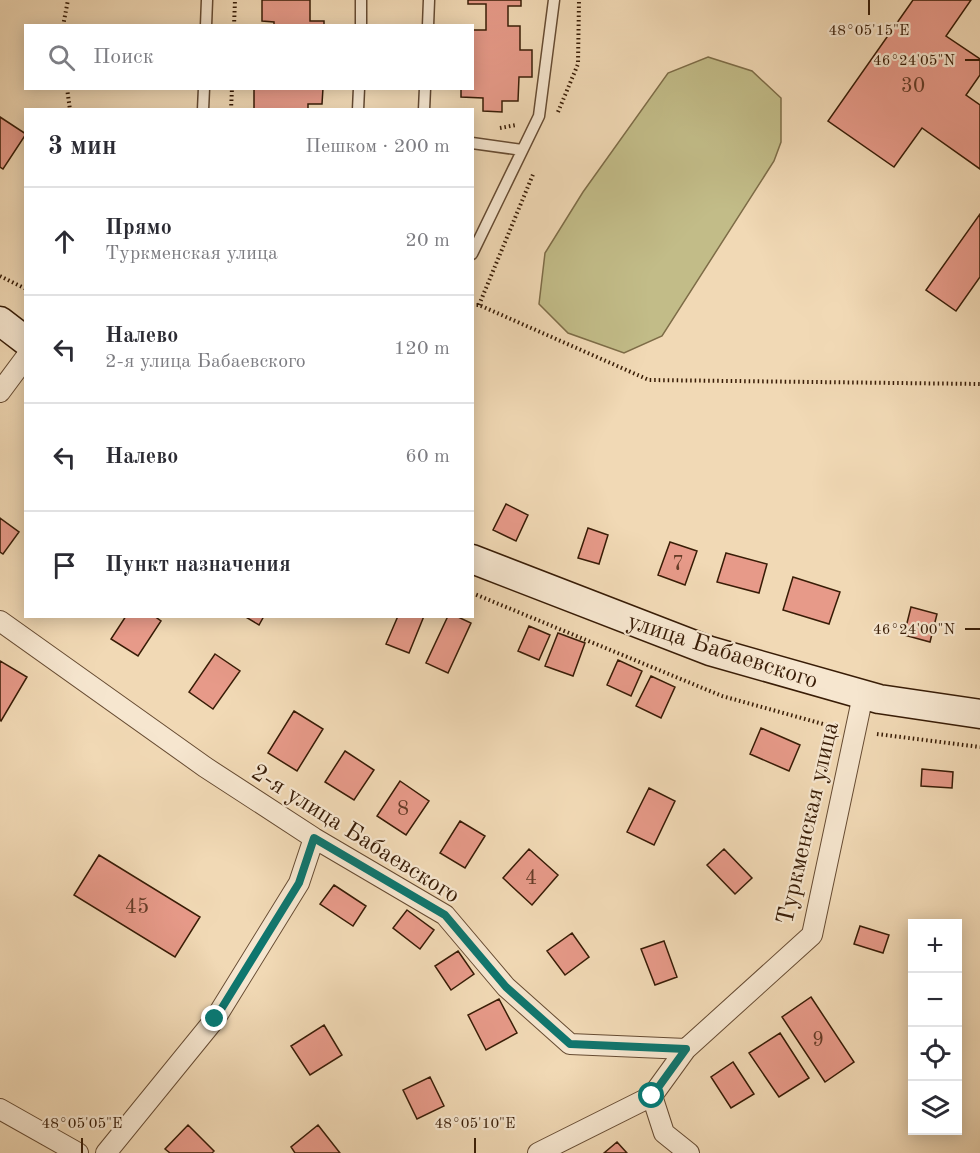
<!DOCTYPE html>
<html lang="ru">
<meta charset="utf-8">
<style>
:root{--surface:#fff;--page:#f2f2f3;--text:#2b2b33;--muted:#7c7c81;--line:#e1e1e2}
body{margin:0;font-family:"Old Standard TT",serif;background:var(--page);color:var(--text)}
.controls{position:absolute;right:18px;bottom:18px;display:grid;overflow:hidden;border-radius:0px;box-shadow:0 3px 15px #0003}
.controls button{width:54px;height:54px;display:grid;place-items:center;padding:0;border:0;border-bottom:2px solid var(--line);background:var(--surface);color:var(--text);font:30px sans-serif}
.stop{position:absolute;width:18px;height:18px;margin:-14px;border:4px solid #0f766e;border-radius:50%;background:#fff}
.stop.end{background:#0f766e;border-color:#fff;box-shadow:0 2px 6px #0008}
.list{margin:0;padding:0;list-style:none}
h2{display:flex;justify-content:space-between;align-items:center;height:78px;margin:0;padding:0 24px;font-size:26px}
h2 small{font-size:20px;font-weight:400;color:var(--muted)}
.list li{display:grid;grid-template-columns:39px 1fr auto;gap:18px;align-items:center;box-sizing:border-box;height:108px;padding:0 24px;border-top:2px solid var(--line)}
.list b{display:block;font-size:22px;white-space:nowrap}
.list p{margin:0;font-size:20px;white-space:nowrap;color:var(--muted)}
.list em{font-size:20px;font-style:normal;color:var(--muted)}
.icon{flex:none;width:33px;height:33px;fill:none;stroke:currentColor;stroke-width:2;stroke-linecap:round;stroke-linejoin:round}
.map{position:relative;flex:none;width:980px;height:1153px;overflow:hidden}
.search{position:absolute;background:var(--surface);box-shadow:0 3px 15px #0003;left:24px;top:24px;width:450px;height:66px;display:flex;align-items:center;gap:15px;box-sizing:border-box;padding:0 21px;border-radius:0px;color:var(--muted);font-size:22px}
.panel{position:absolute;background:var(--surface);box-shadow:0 3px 15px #0003;left:24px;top:108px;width:450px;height:510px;border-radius:0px}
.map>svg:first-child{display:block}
.green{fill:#c2bc88;stroke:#7d6c47;stroke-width:1.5}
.building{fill:#e79a89;stroke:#381c06;stroke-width:1.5}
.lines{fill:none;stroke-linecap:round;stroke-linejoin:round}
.lane-casing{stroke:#664b32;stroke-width:13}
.street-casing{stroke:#664b32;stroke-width:22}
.secondary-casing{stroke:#381c06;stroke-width:31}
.path{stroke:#381c06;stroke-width:4;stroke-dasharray:1.5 3;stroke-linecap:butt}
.lane{stroke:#f6e6cf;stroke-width:10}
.street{stroke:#f6e6cf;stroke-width:20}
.secondary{stroke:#f6e6cf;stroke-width:28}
.route{stroke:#0f766e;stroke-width:8}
.ticks{fill:none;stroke:#381c06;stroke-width:2}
.labels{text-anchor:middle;stroke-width:4.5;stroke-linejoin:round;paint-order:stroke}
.number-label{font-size:21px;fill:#643c27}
.street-label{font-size:24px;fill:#381c06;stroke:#f6e6cf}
.ticks-label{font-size:15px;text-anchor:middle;fill:#381c06;stroke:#f6e6cf;stroke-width:4.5;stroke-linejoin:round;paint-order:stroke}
</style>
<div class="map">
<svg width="980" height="1153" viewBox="0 0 980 1153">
<rect width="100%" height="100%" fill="#f1d9b5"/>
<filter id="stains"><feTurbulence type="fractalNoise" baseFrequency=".00333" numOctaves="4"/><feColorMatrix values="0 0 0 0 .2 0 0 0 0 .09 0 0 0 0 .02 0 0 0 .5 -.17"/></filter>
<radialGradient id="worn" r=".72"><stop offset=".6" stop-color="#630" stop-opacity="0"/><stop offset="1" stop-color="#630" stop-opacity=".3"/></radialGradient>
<!-- green -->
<path class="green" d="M708,57l44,14 29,27v44l-7,19 -112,175 -38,17 -56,-20 -29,-29 6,-51 38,-61 85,-119z"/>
<!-- building -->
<path class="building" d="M262,0h48v21h14v5h-50v-4l-12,-1z
M468,0h53v6h-13v20h12v24h12v27h-13l-1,24h-16v11l-19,-1v-13l-22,-1v-9h11v-58h14v-26h-18z
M913,0h58l-25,36 34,23v16l-14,20 14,10v64l-58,-41 -28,39 -66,-46z
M323,88l-1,16h-14v6h-54v-21z
M0,117l26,17 -23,35 -3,-2z
M980,214v63l-24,34 -30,-21z
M506,504l22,11 -12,26 -23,-11z
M0,518l19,14 -16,22 -3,-2z
M588,528l20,7 -9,29 -21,-6z
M670,542l27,9 -12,34 -27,-10z
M726,553l41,11 -8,29 -42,-11z
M793,577l47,15 -11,32 -46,-14z
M911,607l26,7 -7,28 -26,-7z
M126,616h28l7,5 -23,35 -27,-17z
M244,616h20l-5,9z
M398,616h26l-15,37 -23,-9z
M448,616h8l15,7 -23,50 -22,-10z
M529,626l21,9 -11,25 -21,-9z
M558,633l27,10 -12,33 -28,-10z
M215,654l25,17 -27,38 -24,-17z
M618,660l24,11 -11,25 -24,-11z
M0,661l27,16 -26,44 -1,-1z
M651,676l24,11 -14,31 -25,-12z
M294,711l29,18 -26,42 -29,-18z
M761,728l39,17 -11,26 -39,-17z
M345,751l29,19 -20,30 -29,-18z
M922,769l31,3 -1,16 -31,-2z
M400,781l29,20 -23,34 -29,-19z
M649,788l26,13 -21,44 -27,-13z
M460,821l25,15 -20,32 -25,-15z
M529,849l29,26 -26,30 -29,-27z
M724,849l28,29 -17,16 -28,-29z
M99,855l101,62 -25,40 -101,-62z
M334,885l32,21 -13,20 -33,-22z
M407,910l27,20 -14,19 -27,-21z
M860,926l29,9 -6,18 -29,-9z
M572,933l17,24 -24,18 -18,-24z
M664,941l13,36 -22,8 -14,-36z
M458,951l16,23 -23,16 -16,-24z
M811,997l43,65 -29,20 -43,-65z
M499,999l18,34 -31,17 -18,-35z
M324,1025l18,30 -32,20 -19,-29z
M780,1033l29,45 -30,19 -30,-44z
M733,1062l21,32 -23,14 -20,-31z
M430,1077l14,29 -27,13 -14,-29z
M188,1125l26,26 -2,2h-42l-5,-4z
M318,1125l22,28h-45l-4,-6z
M617,1142l10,11h-23z"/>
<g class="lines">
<!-- lane casing -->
<g class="lane-casing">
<path id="lane" d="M206,26l1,-26
M361,26v-26
M428,26l1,-26
M203,110l1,-22
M358,110l1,-22
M424,110l1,-22
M472,143l50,7
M472,254l67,-138 15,-116"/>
</g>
<!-- street casing -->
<g class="street-casing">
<path id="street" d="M0,392l26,-35
M0,621l205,146 109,71 131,77 61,72 64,57 116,5
M652,1096l12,37 25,20
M0,1109l78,44
M106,1153l109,-134 84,-136 15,-45
M538,1153l114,-57 34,-47 126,-114 51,-240"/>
</g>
<!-- secondary casing -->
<g class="secondary-casing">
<path id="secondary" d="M0,321l26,20
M472,559l238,92 169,48 101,15"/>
</g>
<!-- path -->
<path class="path" d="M63,26l5,-26
M234,26l1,-26
M67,88l3,22
M231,110l1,-22
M558,112l20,-48 1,-64
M500,128l16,-3
M0,276l26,13
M472,305h7l170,75 331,4
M479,305l55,-133
M472,593l250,103 112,31
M877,734l103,13"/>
<!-- lane -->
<use href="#lane" class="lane"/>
<!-- street -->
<use href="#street" class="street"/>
<!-- secondary -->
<use href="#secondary" class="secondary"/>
</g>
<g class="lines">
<!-- route -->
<path class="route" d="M215,1019l84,-136 15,-45 131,77 61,72 64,57 116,5 -34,47"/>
</g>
<!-- ticks -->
<path class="ticks" d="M869,0v15M965,60h15M965,629h15M82,1138v15M475,1138v15"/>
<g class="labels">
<!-- number labels -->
<g class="number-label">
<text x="913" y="92">30</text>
<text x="678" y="570">7</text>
<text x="403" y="815">8</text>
<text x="531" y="884">4</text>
<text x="137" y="913">45</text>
<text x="818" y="1046">9</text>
</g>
<!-- street labels -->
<g class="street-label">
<text transform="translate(723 650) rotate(18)" y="8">улица Бабаевского</text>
<text transform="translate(807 823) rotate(-77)" y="8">Туркменская улица</text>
<text transform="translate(356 833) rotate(32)" y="8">2-я улица Бабаевского</text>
</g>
</g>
<g class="ticks-label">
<text x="869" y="35">48°05'15"E</text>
<text x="914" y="65">46°24'05"N</text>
<text x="914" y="634">46°24'00"N</text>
<text x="82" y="1128">48°05'05"E</text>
<text x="475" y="1128">48°05'10"E</text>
</g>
<rect width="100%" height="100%" filter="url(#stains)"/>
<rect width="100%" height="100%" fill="url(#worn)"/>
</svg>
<div class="controls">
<button>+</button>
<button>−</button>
<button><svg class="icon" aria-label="locate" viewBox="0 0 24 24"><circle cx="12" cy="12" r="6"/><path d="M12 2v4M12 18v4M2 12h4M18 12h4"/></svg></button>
<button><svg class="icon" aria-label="layers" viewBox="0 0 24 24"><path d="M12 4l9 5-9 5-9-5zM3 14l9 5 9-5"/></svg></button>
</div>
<div class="stop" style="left:652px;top:1096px"></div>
<div class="stop end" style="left:215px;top:1019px"></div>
<div class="search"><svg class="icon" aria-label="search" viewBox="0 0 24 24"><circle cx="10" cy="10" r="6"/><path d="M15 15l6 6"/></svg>Поиск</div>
<section class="panel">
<h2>3 мин<small>Пешком · 200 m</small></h2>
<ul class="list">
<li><svg class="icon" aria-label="ahead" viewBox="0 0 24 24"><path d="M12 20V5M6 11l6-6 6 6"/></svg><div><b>Прямо</b><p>Туркменская улица</p></div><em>20 m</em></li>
<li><svg class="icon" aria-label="left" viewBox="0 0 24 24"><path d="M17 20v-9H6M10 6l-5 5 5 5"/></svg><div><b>Налево</b><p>2-я улица Бабаевского</p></div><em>120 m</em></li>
<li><svg class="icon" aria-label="left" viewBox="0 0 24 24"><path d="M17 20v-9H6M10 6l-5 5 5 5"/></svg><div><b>Налево</b></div><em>60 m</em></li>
<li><svg class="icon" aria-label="arrive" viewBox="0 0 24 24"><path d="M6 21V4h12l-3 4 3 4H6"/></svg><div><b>Пункт назначения</b></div></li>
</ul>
</section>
</div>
